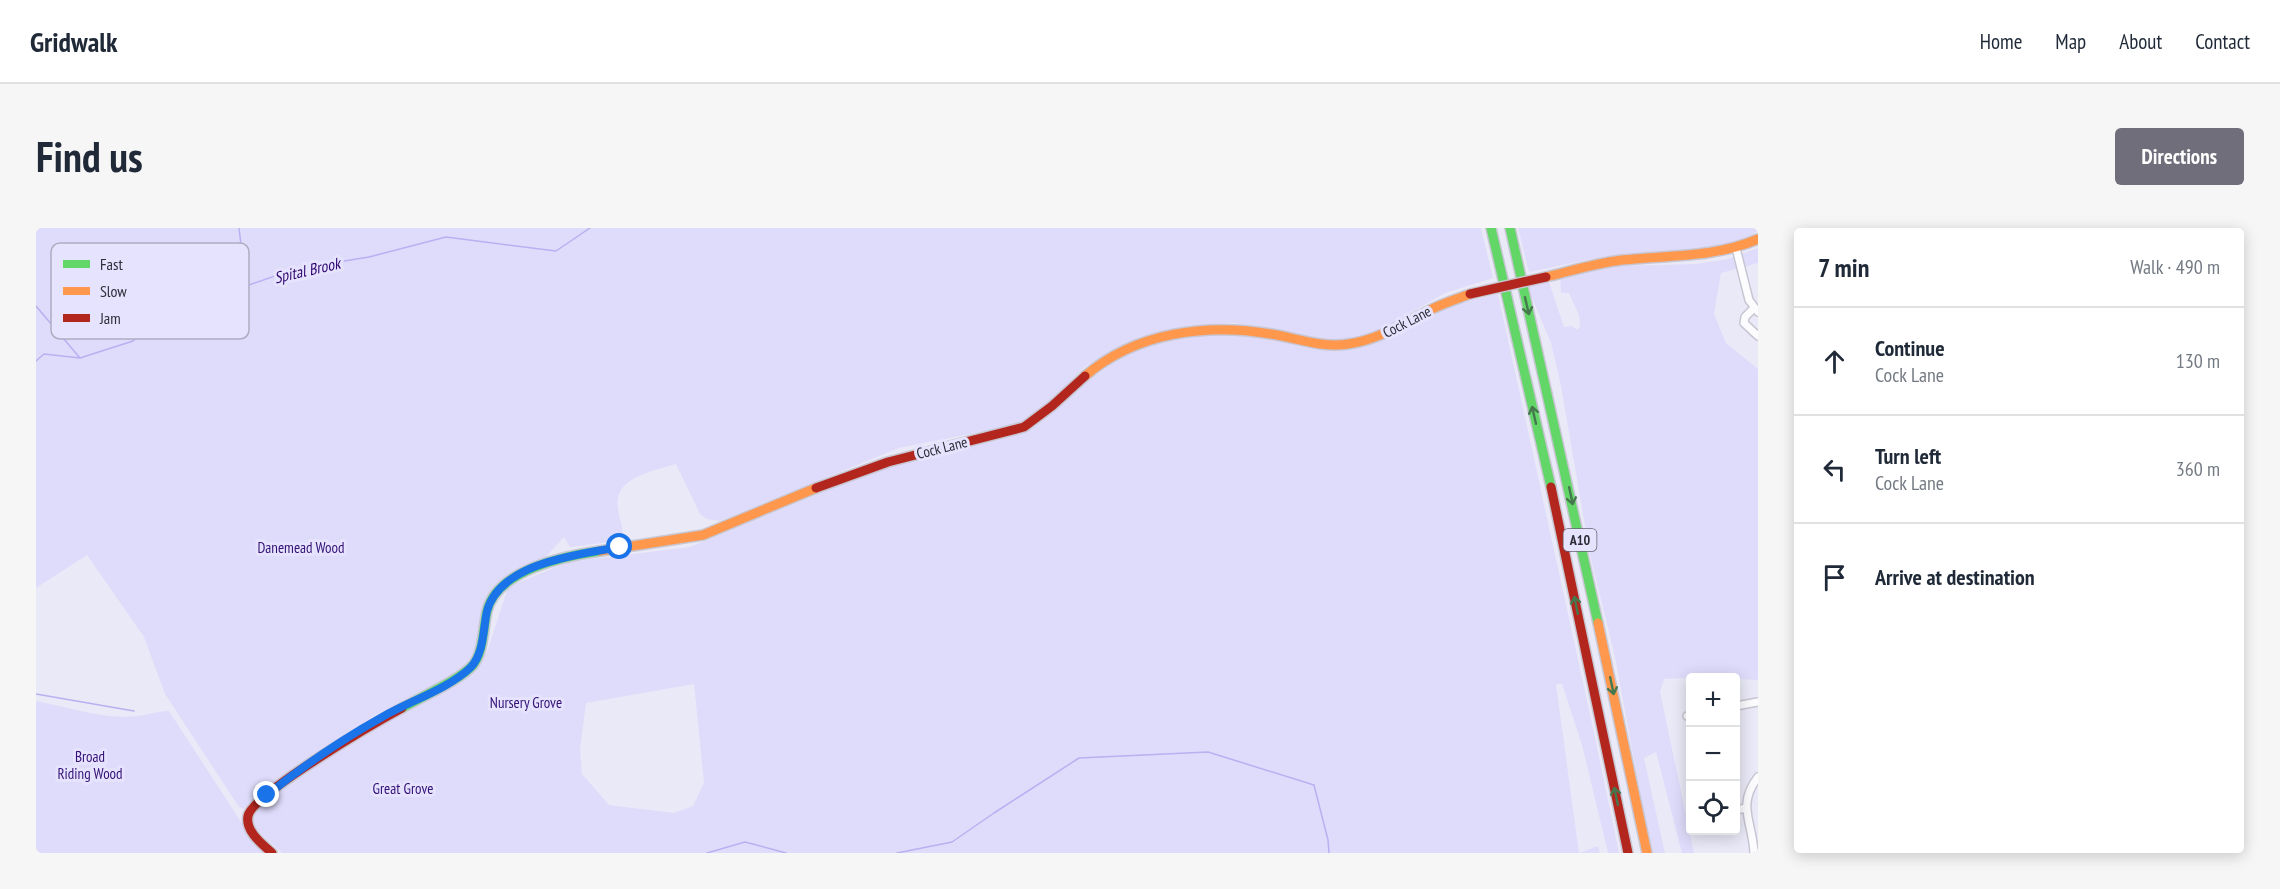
<!DOCTYPE html>
<meta charset="utf-8">
<style>
:root{--surface:#fff;--page:#f6f6f7;--text:#1f2937;--muted:#747a83;--line:#e0e1e3;--accent:#706e7b}
body{margin:0;font-family:"PT Sans Narrow",sans-serif;background:var(--page);color:var(--text)}
.controls{position:absolute;right:18px;bottom:18px;display:grid;overflow:hidden;border-radius:6px;box-shadow:0 3px 15px #0003}
.controls button{width:54px;height:54px;display:grid;place-items:center;padding:0;border:0;border-bottom:2px solid var(--line);background:var(--surface);color:var(--text);font:30px sans-serif}
.stop{position:absolute;width:18px;height:18px;margin:-14px;border:4px solid #1a73e8;border-radius:50%;background:#fff}
.stop.end{background:#1a73e8;border-color:#fff;box-shadow:0 2px 6px #0008}
.list{margin:0;padding:0;list-style:none}
h2{display:flex;justify-content:space-between;align-items:center;height:78px;margin:0;padding:0 24px;font-size:26px}
h2 small{font-size:20px;font-weight:400;color:var(--muted)}
.list li{display:grid;grid-template-columns:39px 1fr auto;gap:18px;align-items:center;box-sizing:border-box;height:108px;padding:0 24px;border-top:2px solid var(--line)}
.list b{display:block;font-size:22px;white-space:nowrap}
.list p{margin:0;font-size:20px;white-space:nowrap;color:var(--muted)}
.list em{font-size:20px;font-style:normal;color:var(--muted)}
.icon{flex:none;width:33px;height:33px;fill:none;stroke:currentColor;stroke-width:2;stroke-linecap:round;stroke-linejoin:round}
.map{position:relative;flex:none;width:1722px;height:625px;overflow:hidden;border-radius:6px}
header{display:flex;align-items:center;gap:36px;box-sizing:border-box;height:84px;padding:0 30px;background:var(--surface);border-bottom:2px solid var(--line)}
header strong{font-size:28px}
nav{display:flex;gap:33px;margin-inline-start:auto;font-size:21px}
.intro{display:flex;align-items:center;justify-content:space-between;box-sizing:border-box;height:144px;padding:0 36px}
h1{margin:0;font-size:42px}
.button{padding:15px 27px;border-radius:6px;background:var(--accent);color:#fff;font-size:21px;font-weight:700}
main{display:flex;gap:36px;padding:0 36px}
aside{flex:1;background:var(--surface);border-radius:6px;box-shadow:0 3px 15px #0003}
.map>svg:first-child{display:block}
.green{fill:#dfdcfb;fill-rule:evenodd}
.lines{fill:none;stroke-linecap:round;stroke-linejoin:round}
.stream{stroke:#b9b0f1;stroke-width:1.5}
.street-casing{stroke:#c7c6d2;stroke-width:10}
.fast-casing{stroke:#c7c6d2;stroke-width:12}
.slow-casing{stroke:#c7c6d2;stroke-width:12}
.jam-casing{stroke:#c7c6d2;stroke-width:12}
.street{stroke:#fcfcfe;stroke-width:7}
.fast{stroke:#63d668;stroke-width:9}
.slow{stroke:#ff974d;stroke-width:9}
.jam{stroke:#b3261e;stroke-width:9}
.jam-bridge-casing{stroke:#c7c6d2;stroke-width:12;stroke-linecap:butt}
.jam-bridge{stroke:#b3261e;stroke-width:9}
.oneway{stroke:#46784e}
.route{stroke:#1a73e8;stroke-width:8}
.labels{text-anchor:middle;stroke-width:6;stroke-linejoin:round;paint-order:stroke}
.shield{fill:#e5e3fd;stroke:#656373;stroke-width:1.5}
.shield-label{font-size:14px;font-weight:bold;fill:#2e2c38}
.street-label{font-size:15px;fill:#2e2c38;stroke:#e5e3fd}
.park-label{font-size:15px;fill:#341077;stroke:#e5e3fd}
.water-label{font-size:16px;font-style:italic;fill:#2f046f;stroke:#e5e3fd}
.key{fill:#e5e3fd;stroke:#aeacc2;stroke-width:1.5}
.key-label{font-size:16px;fill:#2e2c38}
</style>
<header>
<strong>Gridwalk</strong>
<nav><a>Home</a><a>Map</a><a>About</a><a>Contact</a></nav>
</header>
<div class="intro"><h1>Find us</h1><a class="button">Directions</a></div>
<main>
<div class="map">
<svg width="1722" height="625" viewBox="0 0 1722 625">
<rect width="100%" height="100%" fill="#eae9f7"/>
<!-- green -->
<path class="green" d="M0,0h1445l12,50 -48,15 -72,42 -33,7 -29,-3 -78,-16 -37,3 -52,10 -30,14 -28,16 -47,46 -11,8 -17,6 -112,22 -179,73 -13,-2 -7,-5 -24,-50c-22,7 -64,13 -58,45 1,11 6,17 4,28l-12,5 -40,5 -6,-10 -23,25 -31,12 -15,13 -11,19 -5,30 -6,18 -11,16 -88,46 -131,93 -4,-2 -74,-113 -21,-57 -57,-82 -51,33z
M1482,0h240v3c-42,27 -96,18 -143,24 -29,4 -58,12 -86,17z
M1722,20v15l-37,10 -7,41 12,29 32,26v311l-54,-3 -40,2 -4,13 34,161h-12l-26,-101 -12,6 21,95h-14l-36,-196 -25,-102 -29,-169 -10,-43 -24,-57 22,-4 15,45 8,-1 5,4 3,-4 -1,-11 -10,-22h-8l-1,-16 55,-11 81,-2 32,-5z
M1462,66l95,434 26,125h-11l-26,-108 -20,-61h-6l23,169 19,-7 2,7h-1318l-29,-27v-12l4,-8 32,-24 137,-83 41,-23 13,-13 8,-14 20,-62 60,-25 122,-15 178,-74 78,-22 58,-13 40,-18 16,-18 62,-46 40,-16 49,-8 52,3 21,7 38,7 26,-1 96,-41zM658,456l10,99 -11,23 -19,7 -65,-8 -27,-31 -2,-24 6,-47z
M0,473c32,6 68,19 101,15 11,-1 20,-5 32,-5l76,117 22,25h-231z"/>
<g class="lines">
<!-- stream -->
<path class="stream" d="M203,0l7,58
M0,78l44,52
M0,133l8,-7 36,4 53,-17 14,-14 58,-32 41,-9 49,-17 74,-12 77,-20 110,14 34,-23
M0,466l98,17
M671,625l38,-11 41,11
M861,625l55,-11 42,-29 85,-55 129,-6 106,33 14,55 1,13"/>
<!-- street casing -->
<g class="street-casing">
<path id="street" d="M1700,20l13,52 9,12
M1718,80l-9,9 -1,6 14,13
M1700,478l22,-4
M1651,488l3,-1
M1700,582l10,-2
M1718,625c-1,-30 -18,-48 4,-76"/>
</g>
<!-- fast casing -->
<g class="fast-casing">
<path id="fast" d="M1455,0l60,259
M1474,0l88,395
M366,480c19,-11 58,-28 71,-43 11,-14 10,-37 14,-54 10,-41 77,-55 113,-60"/>
</g>
<!-- slow casing -->
<g class="slow-casing">
<path id="slow" d="M1510,49c25,-6 50,-14 76,-17 47,-5 92,-2 136,-21
M1049,148c51,-44 122,-53 186,-42 26,4 50,14 77,10 30,-4 57,-21 84,-35 12,-6 25,-10 38,-15
M564,323l103,-16 113,-47
M1562,395l49,230"/>
</g>
<!-- jam casing -->
<g class="jam-casing">
<path id="jam" d="M1515,259l77,366
M780,260l72,-26 136,-35 28,-21 33,-30
M236,625c-10,-9 -27,-22 -24,-37 4,-22 130,-95 154,-108"/>
</g>
<!-- street -->
<use href="#street" class="street"/>
<!-- fast -->
<use href="#fast" class="fast"/>
<!-- slow -->
<use href="#slow" class="slow"/>
<!-- jam -->
<use href="#jam" class="jam"/>
<!-- jam-bridge casing -->
<g class="jam-bridge-casing">
<path id="jam-bridge" d="M1434,66l76,-17"/>
</g>
<!-- jam-bridge -->
<use href="#jam-bridge" class="jam-bridge"/>
</g>
<!-- one-way arrows -->
<defs><path id="oneway-shaft" d="M-6 0H5M1.5-3L5.5 0L1.5 3" fill="none" stroke-width="1.6" stroke-linecap="round" stroke-linejoin="round" transform="scale(1.5)"/></defs>
<g class="oneway">
<use href="#oneway-shaft" transform="translate(1491 78) rotate(77)"/>
<use href="#oneway-shaft" transform="translate(1498 187) rotate(-103)"/>
<use href="#oneway-shaft" transform="translate(1535 268) rotate(78)"/>
<use href="#oneway-shaft" transform="translate(1540 377) rotate(-102)"/>
<use href="#oneway-shaft" transform="translate(1576 458) rotate(78)"/>
<use href="#oneway-shaft" transform="translate(1580 568) rotate(-102)"/>
</g>
<g class="lines">
<!-- route -->
<path class="route" d="M231,567c36,-29 76,-56 117,-79 26,-15 66,-28 87,-49 13,-14 12,-38 16,-56 13,-48 92,-57 133,-64"/>
</g>
<g class="labels">
<!-- shield labels -->
<rect class="shield" x="1527.5" y="301" width="33" height="22" rx="4.5"/>
<g class="shield-label">
<text x="1544" y="317">A10</text>
</g>
<!-- street labels -->
<g class="street-label">
<text transform="translate(1371 94) rotate(-27)" y="5">Cock Lane</text>
<text transform="translate(906 220) rotate(-14)" y="5">Cock Lane</text>
</g>
<!-- park labels -->
<g class="park-label">
<text x="265" y="325">Danemead Wood</text>
<text x="490" y="480">Nursery Grove</text>
<text x="54" y="534">Broad<tspan x="54" dy="17">Riding Wood</tspan></text>
<text x="367" y="566">Great Grove</text>
</g>
<!-- water labels -->
<g class="water-label">
<text transform="translate(271 42) rotate(-13)" y="6">Spital Brook</text>
</g>
</g>
<!-- legend -->
<rect x="15" y="15" width="198" height="96" rx="9" class="key"/>
<rect x="27" y="32" width="27" height="8" fill="#63d668"/>
<rect x="27" y="59" width="27" height="8" fill="#ff974d"/>
<rect x="27" y="86" width="27" height="8" fill="#b3261e"/>
<g class="key-label">
<text x="64" y="42">Fast</text>
<text x="64" y="69">Slow</text>
<text x="64" y="96">Jam</text>
</g>
</svg>
<div class="controls">
<button>+</button>
<button>−</button>
<button><svg class="icon" aria-label="locate" viewBox="0 0 24 24"><circle cx="12" cy="12" r="6"/><path d="M12 2v4M12 18v4M2 12h4M18 12h4"/></svg></button>
</div>
<div class="stop" style="left:584px;top:319px"></div>
<div class="stop end" style="left:231px;top:567px"></div>
</div>
<aside>
<h2>7 min<small>Walk · 490 m</small></h2>
<ul class="list">
<li><svg class="icon" aria-label="ahead" viewBox="0 0 24 24"><path d="M12 20V5M6 11l6-6 6 6"/></svg><div><b>Continue</b><p>Cock Lane</p></div><em>130 m</em></li>
<li><svg class="icon" aria-label="left" viewBox="0 0 24 24"><path d="M17 20v-9H6M10 6l-5 5 5 5"/></svg><div><b>Turn left</b><p>Cock Lane</p></div><em>360 m</em></li>
<li><svg class="icon" aria-label="arrive" viewBox="0 0 24 24"><path d="M6 21V4h12l-3 4 3 4H6"/></svg><div><b>Arrive at destination</b></div></li>
</ul>
</aside>
</main>
